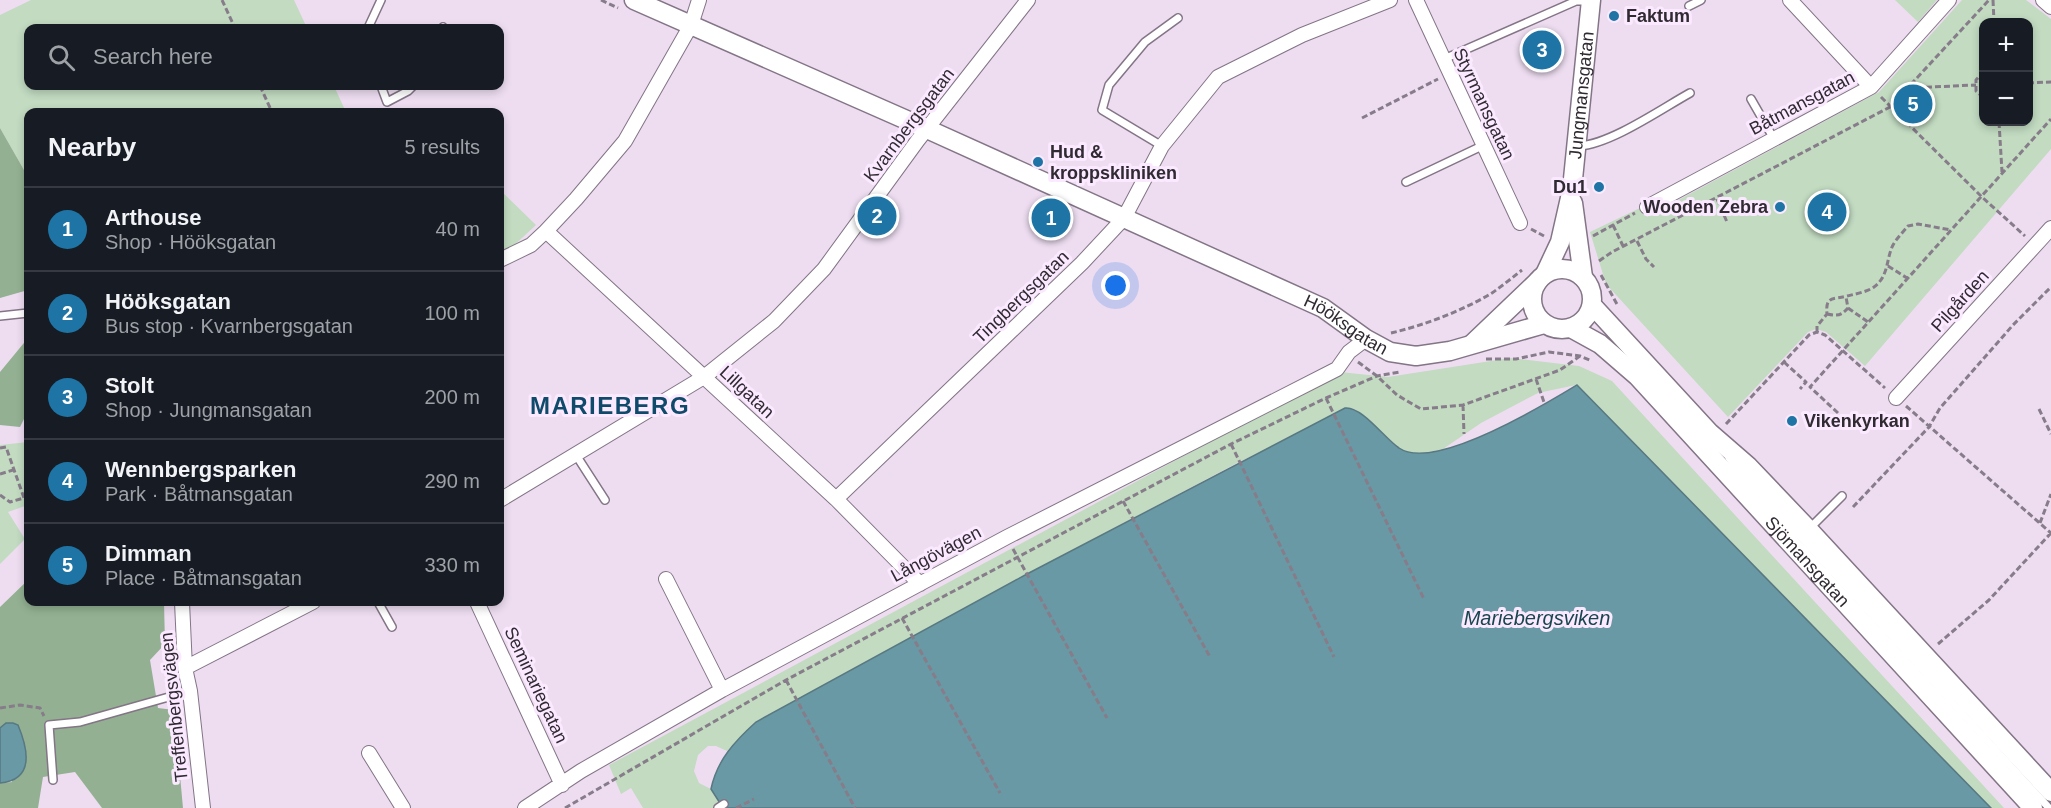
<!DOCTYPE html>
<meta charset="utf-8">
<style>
:root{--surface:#171b24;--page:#242831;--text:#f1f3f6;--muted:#9ea1a6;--line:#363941;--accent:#1e74a4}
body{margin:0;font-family:Helvetica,sans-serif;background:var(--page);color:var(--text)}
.controls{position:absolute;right:18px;top:18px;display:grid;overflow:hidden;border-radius:12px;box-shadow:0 3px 9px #0003}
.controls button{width:54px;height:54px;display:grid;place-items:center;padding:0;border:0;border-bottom:2px solid var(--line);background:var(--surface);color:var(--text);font:30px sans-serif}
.you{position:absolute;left:1116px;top:286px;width:21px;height:21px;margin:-15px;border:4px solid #fff;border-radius:50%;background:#1a73e8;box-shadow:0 0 0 9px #1a73e833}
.badge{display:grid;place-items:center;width:39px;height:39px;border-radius:50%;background:var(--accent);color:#fff;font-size:20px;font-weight:700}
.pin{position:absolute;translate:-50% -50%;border:3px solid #fff;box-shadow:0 2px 6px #0006}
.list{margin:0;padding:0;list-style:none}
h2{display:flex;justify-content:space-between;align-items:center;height:78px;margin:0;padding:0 24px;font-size:26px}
h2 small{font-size:20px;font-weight:400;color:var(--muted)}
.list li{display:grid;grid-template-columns:39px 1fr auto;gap:18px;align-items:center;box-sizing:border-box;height:84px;padding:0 24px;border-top:2px solid var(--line)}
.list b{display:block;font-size:22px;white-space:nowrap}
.list p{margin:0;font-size:20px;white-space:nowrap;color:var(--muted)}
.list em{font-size:20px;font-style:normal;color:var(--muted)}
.icon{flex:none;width:33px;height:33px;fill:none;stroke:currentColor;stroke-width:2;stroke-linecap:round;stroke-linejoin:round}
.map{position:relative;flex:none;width:2051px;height:808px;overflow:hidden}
.search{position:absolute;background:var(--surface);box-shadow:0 3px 9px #0003;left:24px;top:24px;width:480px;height:66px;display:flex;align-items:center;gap:15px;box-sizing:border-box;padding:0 21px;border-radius:12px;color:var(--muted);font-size:22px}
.panel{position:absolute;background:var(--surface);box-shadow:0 3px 9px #0003;left:24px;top:108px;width:480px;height:498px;border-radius:12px}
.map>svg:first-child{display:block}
.green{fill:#c2dbc1;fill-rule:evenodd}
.forest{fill:#93b192}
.water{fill:#6999a4;stroke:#587882;stroke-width:1.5}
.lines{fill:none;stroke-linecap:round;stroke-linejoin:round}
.lane-casing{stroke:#837486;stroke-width:10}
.street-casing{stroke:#837486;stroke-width:16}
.secondary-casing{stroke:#837486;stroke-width:21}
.path{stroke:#877c8a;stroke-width:3;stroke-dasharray:6 3;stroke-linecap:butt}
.lane{stroke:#fff;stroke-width:7}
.street{stroke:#fff;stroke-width:14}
.secondary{stroke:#fff;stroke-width:18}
.poi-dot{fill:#1e74a4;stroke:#fbeaff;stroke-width:2}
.labels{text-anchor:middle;stroke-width:6;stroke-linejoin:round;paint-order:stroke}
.poi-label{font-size:18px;font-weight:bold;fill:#302a32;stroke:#fbeaff;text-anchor:start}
.street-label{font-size:18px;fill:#302a32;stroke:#fbeaff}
.water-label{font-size:20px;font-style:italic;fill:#18454e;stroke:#fbeaff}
.district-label{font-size:24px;font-weight:bold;letter-spacing:1.5px;fill:#0f4a6b;stroke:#fbeaff}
</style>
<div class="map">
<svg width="2051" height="808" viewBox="0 0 2051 808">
<rect width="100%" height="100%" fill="#eeddf1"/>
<!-- green -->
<path class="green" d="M31,0h263l13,28h-279v58h306l12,26h-318v65l-28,-49v-113z
M1895,0h42l-19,22z
M1962,0h64l25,19v130l-186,217 -39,-34 -10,-3 -8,3 -80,85 -122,-133 -16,-52 52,-25 5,10 232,-125zM1984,22h44v100h-44z
M500,190l36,35 -27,25 -9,4z
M1510,358l69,8 33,15 392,427h-13l-415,-423 -38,8 -57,30 -38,26 -24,5 -8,-1 -13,-5 -43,-39 -116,53 -212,112 -271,148 -29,29 -11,-5h-8l-10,9 -4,16 5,12 12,6 12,19h-80l-12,-20 -10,6 -12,-29 731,-393 48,5z
M28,442v63l-20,7 17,27 -25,25v-119z"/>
<!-- forest -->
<path class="forest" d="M0,128l28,49v113l-28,8z
M28,338v73l-8,16 -20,-2v-53z
M28,580v22h136l1,42 -15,16 8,48 16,2 9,98h-81l-27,-36 -32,5 -5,31h-38v-25l12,-1 -6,-59 -6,5v-121z"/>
<!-- water -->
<path class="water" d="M1577,385l414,423h-1268l-12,-19c6,-29 24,-48 45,-67l271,-148 318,-166c17,-2 40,31 54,40 35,24 145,-43 178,-63z
M6,723h7l5,2c10,24 17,55 -18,58v-55z"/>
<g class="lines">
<!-- lane casing -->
<g class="lane-casing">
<path id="lane" d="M1689,6l12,-6
M368,28l13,-28
M442,28l1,-1
M1444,59l132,-58h14
M381,86l6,16 21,-11 5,-5
M1751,99l23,40
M1162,146l-60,-36 7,-25 36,-43 33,-24
M1579,146c32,-2 82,-37 111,-53
M1406,182l78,-37
M0,316l28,-3
M576,455l29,45
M1729,458l12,17 56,58 252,275
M1810,528l32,-32
M378,602l14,25
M53,780l-4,-55 31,-3 110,-31
M718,808l6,-4"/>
</g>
<!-- street casing -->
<g class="street-casing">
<path id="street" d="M1416,0l104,223
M1790,0l81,87
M2043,0l8,7
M1647,207l224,-120 78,-87
M546,231l290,268 84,85
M500,260l31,-15 15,-14 30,-32 49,-58 66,-116 8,-25
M1896,398l155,-170
M836,499l246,-236 42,-45 38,-72 56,-69 84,-42 88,-35
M500,500l204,-123 70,-56 50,-52 94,-129 110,-140
M666,579l56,111
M182,602l3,66 5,23 13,117
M477,602l85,183
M185,668l128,-66
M369,753l34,55
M525,808l56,-37 141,-81 285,-153 330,-168 12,-17 17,-13"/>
</g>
<!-- secondary casing -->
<g class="secondary-casing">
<g id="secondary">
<path id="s1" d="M634,0l293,129 396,179 43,31 24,13 26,4 34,-5 94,-27"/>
<path d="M1573,203l10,74"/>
<circle cx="1562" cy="299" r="30"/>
<path id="s2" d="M1545,274l15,-32 12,-53 19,-189"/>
<path d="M1592,305l118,128 38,33 61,64 242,262"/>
<path id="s3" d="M1571,328l29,16 37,32 396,432"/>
<path d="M1473,343l65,-62"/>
</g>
</g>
<!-- path -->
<path class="path" d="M222,0l13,28
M601,0l17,8
M1993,0l1,22
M1984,71l-8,9v11l8,7
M2028,83l23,-1
M260,86l12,26
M1908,88l68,-3
M1881,97l101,100 43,39
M1362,118l76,-39
M1999,122l3,50
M1717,199l10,23
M1613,225l10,21
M1531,229l13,7
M1593,236l42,-23
M1637,241l9,18 8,8
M1599,261l13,-9 278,-145 99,-107
M1888,266l19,12
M1601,275l17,31
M1848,308l20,14
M1827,314c10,2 14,2 21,-6l-2,-11
M1817,332v-6l10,-12c-2,-19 7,-14 20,-18 8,-2 20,-4 27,-9 15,-11 12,-28 19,-42 4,-7 10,-13 15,-19l10,-2 33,6
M1391,333c34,-8 71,-22 101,-40 10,-7 20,-15 30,-23
M1486,359h30l33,-7 31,4 12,5
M1358,362l19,14 20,19 24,14 42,-4 97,-35 20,-14
M1784,362l22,20 -6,7
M1536,379l9,26
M1326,398l98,201
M1463,405l1,29
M1906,406l145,127
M2039,409l12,25
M1838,413l-28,-26 241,-268
M1726,424l83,-89 8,-3 8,3 60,53
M1231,444l103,213
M0,448l6,-1 18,51 -14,4 -10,-7
M0,474l13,-4
M1123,501l87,156
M1853,507l76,-80 11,-19 73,-83 38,-38
M2040,523l11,-29
M1013,549l94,169
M902,618l98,175
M1938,644l51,-44 62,-67
M786,680l69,128
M0,708l20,-3 20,3 4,8
M565,808l221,-128 445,-236 95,-46 51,-22 23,-4
M736,808l18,-9"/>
<!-- lane -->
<use href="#lane" class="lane"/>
<!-- street -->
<use href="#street" class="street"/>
<!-- secondary -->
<use href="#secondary" class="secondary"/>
</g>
<!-- markers -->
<g class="poi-dot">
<circle cx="1614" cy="16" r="6"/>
<circle cx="1038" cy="162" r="6"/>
<circle cx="1599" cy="187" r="6"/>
<circle cx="1780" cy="207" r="6"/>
<circle cx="1792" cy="421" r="6"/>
</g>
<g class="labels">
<!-- poi labels -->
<g class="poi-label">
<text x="1626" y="22">Faktum</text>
<text x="1050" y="158">Hud &amp;<tspan x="1050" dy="21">kroppskliniken</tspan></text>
<text x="1587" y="193" text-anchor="end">Du1</text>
<text x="1768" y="213" text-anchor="end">Wooden Zebra</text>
<text x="1804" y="427">Vikenkyrkan</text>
</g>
<!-- street labels -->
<g class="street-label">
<text dy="6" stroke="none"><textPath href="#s2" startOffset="184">Jungmansgatan</textPath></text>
<text transform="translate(1802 103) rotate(-28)" y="6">Båtmansgatan</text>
<text transform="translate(1484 104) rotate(65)" y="6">Styrmansgatan</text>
<text transform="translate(909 125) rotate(-53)" y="6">Kvarnbergsgatan</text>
<text transform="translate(1021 297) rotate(-44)" y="6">Tingbergsgatan</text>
<text transform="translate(1960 301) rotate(-48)" y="6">Pilgården</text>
<text dy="6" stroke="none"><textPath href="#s1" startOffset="783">Hööksgatan</textPath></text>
<text transform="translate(747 392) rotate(43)" y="6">Lillgatan</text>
<text transform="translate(936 554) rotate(-28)" y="6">Långövägen</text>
<text dy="6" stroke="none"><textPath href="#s3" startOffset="334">Sjömansgatan</textPath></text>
<text transform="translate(536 685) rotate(65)" y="6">Seminariegatan</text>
<text transform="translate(174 707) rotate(-96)" y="6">Treffenbergsvägen</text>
</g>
<!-- water labels -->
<g class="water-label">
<text x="1537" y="625">Mariebergsviken</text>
</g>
<!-- district labels -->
<g class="district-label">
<text x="610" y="414">MARIEBERG</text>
</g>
</g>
</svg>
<div class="controls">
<button>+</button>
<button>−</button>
</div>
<div class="you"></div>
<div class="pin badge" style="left:1051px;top:218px">1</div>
<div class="pin badge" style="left:877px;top:216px">2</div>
<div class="pin badge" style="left:1542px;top:50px">3</div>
<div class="pin badge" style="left:1827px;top:212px">4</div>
<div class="pin badge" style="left:1913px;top:104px">5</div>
<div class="search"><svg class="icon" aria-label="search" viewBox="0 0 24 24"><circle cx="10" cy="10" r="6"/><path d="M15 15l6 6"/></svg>Search here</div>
<section class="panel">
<h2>Nearby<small>5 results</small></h2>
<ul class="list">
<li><span class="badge">1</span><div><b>Arthouse</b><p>Shop · Hööksgatan</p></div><em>40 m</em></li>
<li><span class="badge">2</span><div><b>Hööksgatan</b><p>Bus stop · Kvarnbergsgatan</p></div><em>100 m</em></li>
<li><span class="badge">3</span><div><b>Stolt</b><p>Shop · Jungmansgatan</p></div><em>200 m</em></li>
<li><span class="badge">4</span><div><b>Wennbergsparken</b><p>Park · Båtmansgatan</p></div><em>290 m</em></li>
<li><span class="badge">5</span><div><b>Dimman</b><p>Place · Båtmansgatan</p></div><em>330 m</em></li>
</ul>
</section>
</div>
